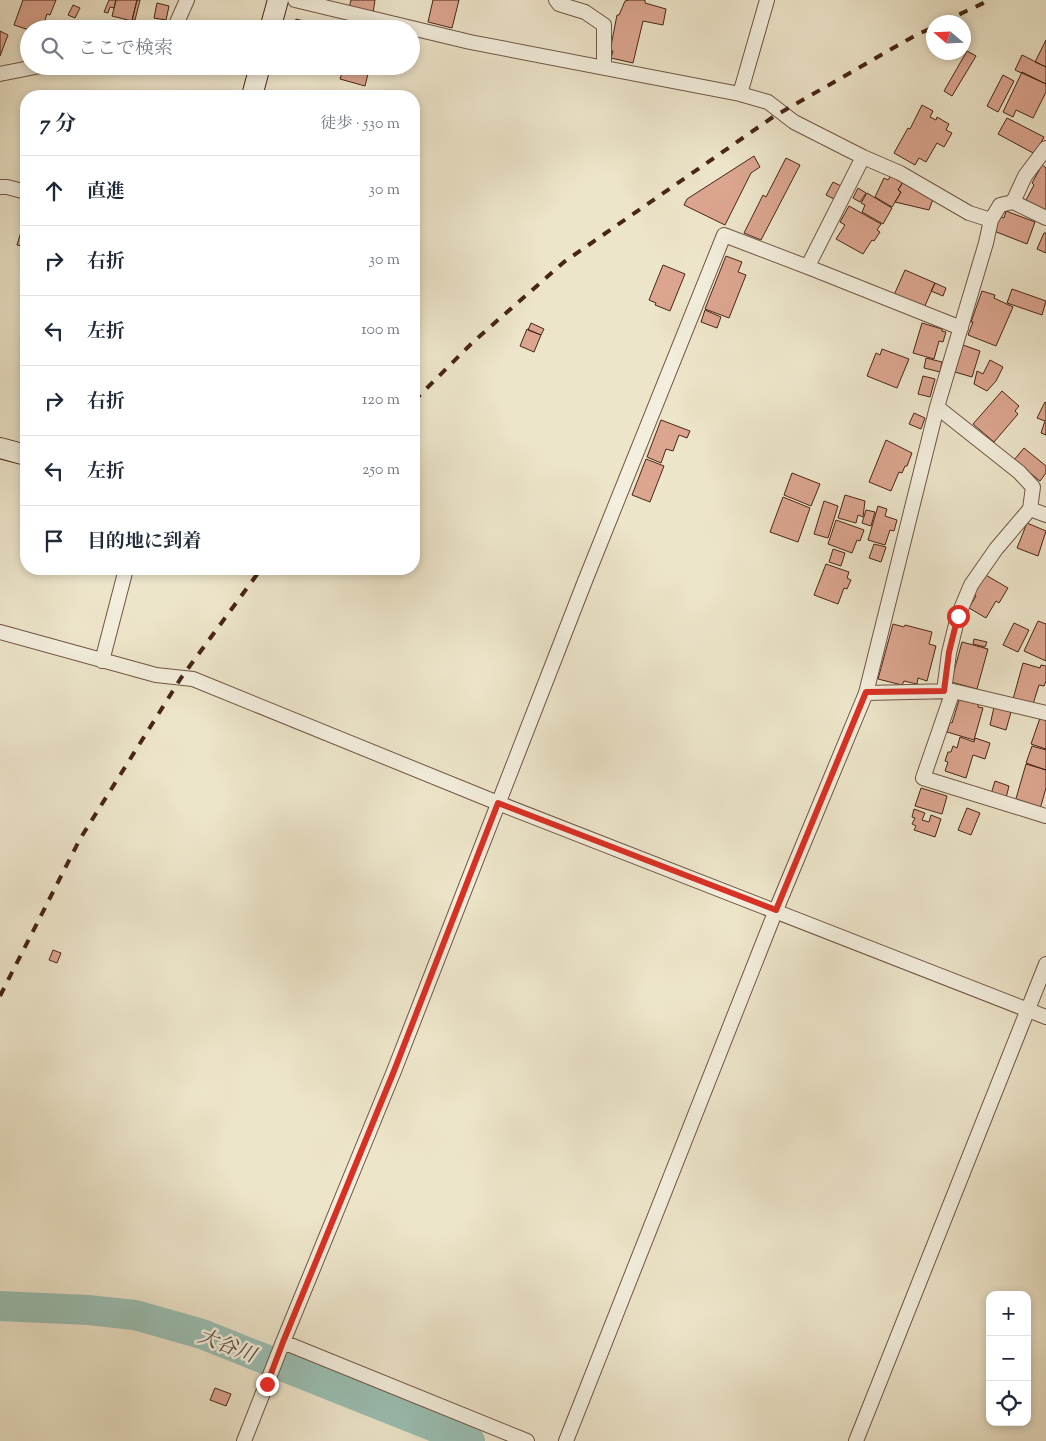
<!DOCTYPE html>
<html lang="ja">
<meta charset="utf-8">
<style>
:root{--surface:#fff;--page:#f2f2f3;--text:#1f2937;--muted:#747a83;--line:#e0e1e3}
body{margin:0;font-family:"Sorts Mill Goudy","Noto Serif JP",serif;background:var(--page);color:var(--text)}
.controls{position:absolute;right:15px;bottom:15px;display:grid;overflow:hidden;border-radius:10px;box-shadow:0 2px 8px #0003}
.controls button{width:45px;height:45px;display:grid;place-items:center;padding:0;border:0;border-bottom:1px solid var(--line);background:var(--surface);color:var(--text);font:25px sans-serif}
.compass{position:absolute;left:926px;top:15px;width:45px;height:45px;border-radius:50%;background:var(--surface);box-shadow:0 2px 8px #0003;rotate:289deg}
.stop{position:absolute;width:15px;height:15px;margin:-11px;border:4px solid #d93025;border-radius:50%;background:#fff}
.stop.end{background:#d93025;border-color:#fff;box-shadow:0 1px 5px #0008}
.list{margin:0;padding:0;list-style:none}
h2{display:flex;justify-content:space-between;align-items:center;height:65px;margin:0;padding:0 20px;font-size:21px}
h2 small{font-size:16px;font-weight:400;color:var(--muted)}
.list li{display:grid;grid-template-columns:32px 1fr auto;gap:15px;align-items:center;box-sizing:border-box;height:70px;padding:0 20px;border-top:1px solid var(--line)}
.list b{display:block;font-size:19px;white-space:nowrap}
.list em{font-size:16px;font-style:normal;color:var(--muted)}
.icon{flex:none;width:28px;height:28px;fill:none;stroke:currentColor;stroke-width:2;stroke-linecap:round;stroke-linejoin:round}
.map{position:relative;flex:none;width:1046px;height:1441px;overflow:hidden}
.search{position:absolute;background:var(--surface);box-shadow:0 2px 8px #0003;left:20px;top:20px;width:400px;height:55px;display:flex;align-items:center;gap:12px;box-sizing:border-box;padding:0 18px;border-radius:28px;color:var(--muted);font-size:19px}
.panel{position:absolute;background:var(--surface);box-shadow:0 2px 8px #0003;left:20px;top:90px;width:400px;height:485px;border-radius:20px}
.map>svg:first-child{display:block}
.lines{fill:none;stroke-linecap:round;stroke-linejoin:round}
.river{stroke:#9abfb3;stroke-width:30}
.building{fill:#dba58f;stroke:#482515}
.minor-casing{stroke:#715542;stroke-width:16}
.secondary-casing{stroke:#482515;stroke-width:22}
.minor{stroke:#f3eedd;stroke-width:14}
.secondary{stroke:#f3eedd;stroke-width:20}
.rail{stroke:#482515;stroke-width:4;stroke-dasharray:9 9;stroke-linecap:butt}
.route{stroke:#d93025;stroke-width:6}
.labels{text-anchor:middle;stroke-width:5;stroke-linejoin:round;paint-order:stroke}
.water-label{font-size:20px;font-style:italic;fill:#5c4c3c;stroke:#f3eedd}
</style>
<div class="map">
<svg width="1046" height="1441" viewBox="0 0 1046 1441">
<rect width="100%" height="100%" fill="#ede5ca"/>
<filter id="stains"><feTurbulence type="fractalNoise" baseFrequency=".004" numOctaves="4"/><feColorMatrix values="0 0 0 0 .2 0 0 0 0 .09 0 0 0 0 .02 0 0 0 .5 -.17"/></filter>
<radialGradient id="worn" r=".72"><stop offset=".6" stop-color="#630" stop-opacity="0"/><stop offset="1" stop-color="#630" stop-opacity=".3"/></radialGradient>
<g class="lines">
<!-- river -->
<path class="river" d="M0,1306l88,4 47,5 67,19 268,107"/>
</g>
<!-- building -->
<path class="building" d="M23,0h33l-6,15 -3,-1 -5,15 -13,1 -15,-5z
M109,0h7l-2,8 -4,-1 -2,6 -4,-1z
M116,0h21l-5,21 -20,-5z
M137,0h3l-5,20h-3z
M351,0h24l-2,13 -24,-5z
M433,0h26l-7,28 -24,-6z
M629,0h16v3l21,6 -3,16 -20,-4 -10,42 -22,-5 2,-7h-3l7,-36h2l6,-14z
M157,3l12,3 -3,14 -12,-2z
M73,5l7,3 -5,10 -7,-3z
M296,19l15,4 -2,5 3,1h-19z
M0,31l8,4 -8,21z
M1046,40v27l-11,-5z
M967,51l9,5 -24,40 -8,-5z
M1022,55l24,12v17l-31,-14z
M344,66h26l-5,20 -25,-7z
M1022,72l24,12v8l-13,26 -17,-8 -3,7 -10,-5z
M1003,75l11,6 -16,31 -11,-6z
M922,105l11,6 -3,6 6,3 1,-3 12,7 -3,6 6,3 -8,14 -7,-4 -11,19 -7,-4 -4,7 -21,-12 14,-25 2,1z
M1007,118l37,19 -9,17 -37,-20z
M754,156l6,11 -9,6 -26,52 -41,-20 3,-6z
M786,158l14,7 -39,75 -17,-7 19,-38 3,2z
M1042,165l4,3v46l-21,-12 9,-17 -2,-2z
M891,175l12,7 -5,8 3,2 -9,15 -17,-10 9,-19 4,2z
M833,182l12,6 -7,13 -12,-6z
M903,182l30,17 -4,11 -34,-8 6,-10 -3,-2z
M858,188l8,5 -6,9 -7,-4z
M867,193l25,15 -9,16 -21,-12 3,-7 -4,-2z
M849,206l32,18 -4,6 3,2 -6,9 -2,-1 -9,14 -27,-15 9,-14 -5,-3z
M1006,211l29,11 -8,22 -33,-13 5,-15 5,2z
M25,219h1v28l-9,-2z
M1044,233h2v20l-9,-4z
M726,256l16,6 -4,10 8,3 -17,43 -24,-9z
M663,265l22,9 -15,37 -15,-6 1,-2 -7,-3z
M905,270l30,13 -11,25 -30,-13z
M935,283l11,5 -3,8 -12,-5z
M1012,289l34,12 -4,14 -35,-12z
M982,291l13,4 -1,3 19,9 -17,39 -28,-11 5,-13h-2z
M705,310l16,7 -4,11 -16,-6z
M531,323l13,6 -3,6 -13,-5z
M922,323l20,6v2l4,1 -3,10 -4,-1 -5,18 -21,-6z
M527,329l14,6 -7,17 -14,-6z
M963,345l17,6 -8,26 -17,-5z
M882,349l27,10 -12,29 -30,-12 9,-23 4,2z
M926,358l16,4 -2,10 -16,-4z
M990,360l13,7 -7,14 -9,10 -13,-7 3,-13 6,3z
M923,376l12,3 -5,18 -12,-3z
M1002,391l17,15 -4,5 3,3 -24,28 -21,-18z
M1045,402l1,1v32l-5,-2 4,-12 -8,-3z
M914,413l11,5 -4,11 -12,-5z
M661,420l29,11 -3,7 -8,-3 -6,16 -7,-2 -5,14 -14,-6z
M886,440l26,13 -5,13h-2l-3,7 -3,-1 -8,19 -22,-9z
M1024,448l22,18v7l-6,8 -26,-21z
M646,459l18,7 -14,36 -18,-7z
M792,473l28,11 -9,22 -27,-11z
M845,495l20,6 -2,16 -5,-2 -2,8 -18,-5z
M783,497l27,11 -12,34 -28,-10z
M824,501l14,5 -10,32 -14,-4z
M878,506l9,3 -2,7 12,4 -3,11 -4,-1 -5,15 -17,-5z
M866,510l9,2 -4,14 -9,-3z
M836,520l28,10 -4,11 -3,-1 -5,13 -24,-9z
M1027,523l19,8 -8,25 -21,-8z
M874,544l12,3 -5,15 -12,-4z
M833,549l12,4 -4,13 -12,-4z
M826,564l23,8 -2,6 4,2 -4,9 -3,-1 -6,16 -24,-9z
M984,574l24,14 -9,15 -3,-2 -10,17 -17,-10 7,-12 -3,-3z
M1038,621l8,3v37l-22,-10z
M1014,623l15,7 -11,22 -15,-7z
M893,624l11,3 1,-2 27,7 -3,12 7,2 -9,35 -9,-3 -1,6 -13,-3 -2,4 -24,-6z
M974,639l13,3 -2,5 -12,-3z
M962,642l26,7 -11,40 -26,-7z
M1023,663l17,5 1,-3 5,1v15l-2,5 -5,-1 -6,19 -20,-5z
M960,697l19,5 -1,5 5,1 -9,32 -27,-8 3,-10 2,1z
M994,707l17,5 -5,18 -16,-5z
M1040,718l6,2v29l-15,-5z
M960,737l14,5 1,-4 15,5 -5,16 -12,-4 -7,23 -21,-7 3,-9 -3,-1 3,-9h3l2,-6 4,2z
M1032,746l14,4v20l-20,-7z
M1026,764l20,6v18l-6,21 -25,-7z
M995,781l14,5 -3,12 -15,-4z
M921,788l26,8 -5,18 -27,-8z
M967,808l13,5 -9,22 -13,-5z
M914,809l11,4 -3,7 7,2 2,-7 10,4 -6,18 -21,-7 2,-4 -4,-2 3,-6 -3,-1z
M53,950l8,3 -4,10 -8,-3z
M215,1388l16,6 -5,12 -16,-6z"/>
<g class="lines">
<!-- minor casing -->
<g class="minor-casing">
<path id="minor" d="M295,0l175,42 270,52 28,8 26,20 69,35 37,16 69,40 22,7
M556,0l3,4 26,8 19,13v43
M174,29l13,-29
M0,74l40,-8
M740,94l27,-94
M0,187h7l19,5
M1013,202l33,16
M808,266l55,-109
M937,407l82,65 14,15 -3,22 -34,40 -25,36 -13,31 -9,37 -5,38
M1030,509l16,6
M0,632l156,43 37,4 305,124 548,214
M102,661l24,-92
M953,691l-30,87 123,38
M866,693l87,-2 93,22
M283,1342l244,99
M244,1441l39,-99 111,-271 191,-490 139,-346 89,34 148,59
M566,1441l210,-531 90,-217 71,-286 49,-164 5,-23 9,-15 13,-3 12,-26 21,-28
M856,1441l190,-477"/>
</g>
<!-- secondary casing -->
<g class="secondary-casing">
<path id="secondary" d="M270,29l8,-29
M252,96l8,-30
M0,448l26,7"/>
</g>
<!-- minor -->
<use href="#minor" class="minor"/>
<!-- secondary -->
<use href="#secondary" class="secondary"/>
<!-- rail -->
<path class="rail" d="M943,22l47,-22
M414,401l59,-59 91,-80 209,-145 143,-82 18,-8
M0,996l80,-157 101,-161 80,-109"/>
</g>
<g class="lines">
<!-- route -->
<path class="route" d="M267,1384l16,-42 111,-271 104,-268 278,107 90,-218 78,-1 5,-39 9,-36"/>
</g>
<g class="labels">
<!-- water labels -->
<g class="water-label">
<text transform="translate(227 1345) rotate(21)" y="7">大谷川</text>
</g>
</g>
<rect width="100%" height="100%" filter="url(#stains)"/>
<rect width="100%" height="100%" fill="url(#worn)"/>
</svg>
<div class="controls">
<button>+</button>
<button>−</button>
<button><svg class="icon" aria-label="locate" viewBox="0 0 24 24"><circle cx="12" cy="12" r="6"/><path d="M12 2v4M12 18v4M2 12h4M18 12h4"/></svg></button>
</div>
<svg class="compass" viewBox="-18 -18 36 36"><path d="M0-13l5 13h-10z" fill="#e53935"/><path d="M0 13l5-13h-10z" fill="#747a83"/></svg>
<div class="stop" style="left:958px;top:616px"></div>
<div class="stop end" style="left:267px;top:1384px"></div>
<div class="search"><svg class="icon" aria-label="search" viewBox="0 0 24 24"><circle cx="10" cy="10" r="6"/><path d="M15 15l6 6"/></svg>ここで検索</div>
<section class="panel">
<h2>7 分<small>徒歩 · 530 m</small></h2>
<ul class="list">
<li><svg class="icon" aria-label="ahead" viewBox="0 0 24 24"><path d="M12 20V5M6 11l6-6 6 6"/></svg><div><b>直進</b></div><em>30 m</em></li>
<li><svg class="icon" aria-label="right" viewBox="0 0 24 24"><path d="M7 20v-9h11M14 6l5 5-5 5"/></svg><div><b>右折</b></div><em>30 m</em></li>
<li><svg class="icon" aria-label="left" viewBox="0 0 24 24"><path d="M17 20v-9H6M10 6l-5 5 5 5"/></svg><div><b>左折</b></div><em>100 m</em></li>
<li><svg class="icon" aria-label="right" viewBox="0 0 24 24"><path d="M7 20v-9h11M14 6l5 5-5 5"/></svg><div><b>右折</b></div><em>120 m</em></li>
<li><svg class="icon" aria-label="left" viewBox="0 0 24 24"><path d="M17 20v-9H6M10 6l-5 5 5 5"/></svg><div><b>左折</b></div><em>250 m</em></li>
<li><svg class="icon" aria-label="arrive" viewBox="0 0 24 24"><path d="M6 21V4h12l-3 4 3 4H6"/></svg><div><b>目的地に到着</b></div></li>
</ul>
</section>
</div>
